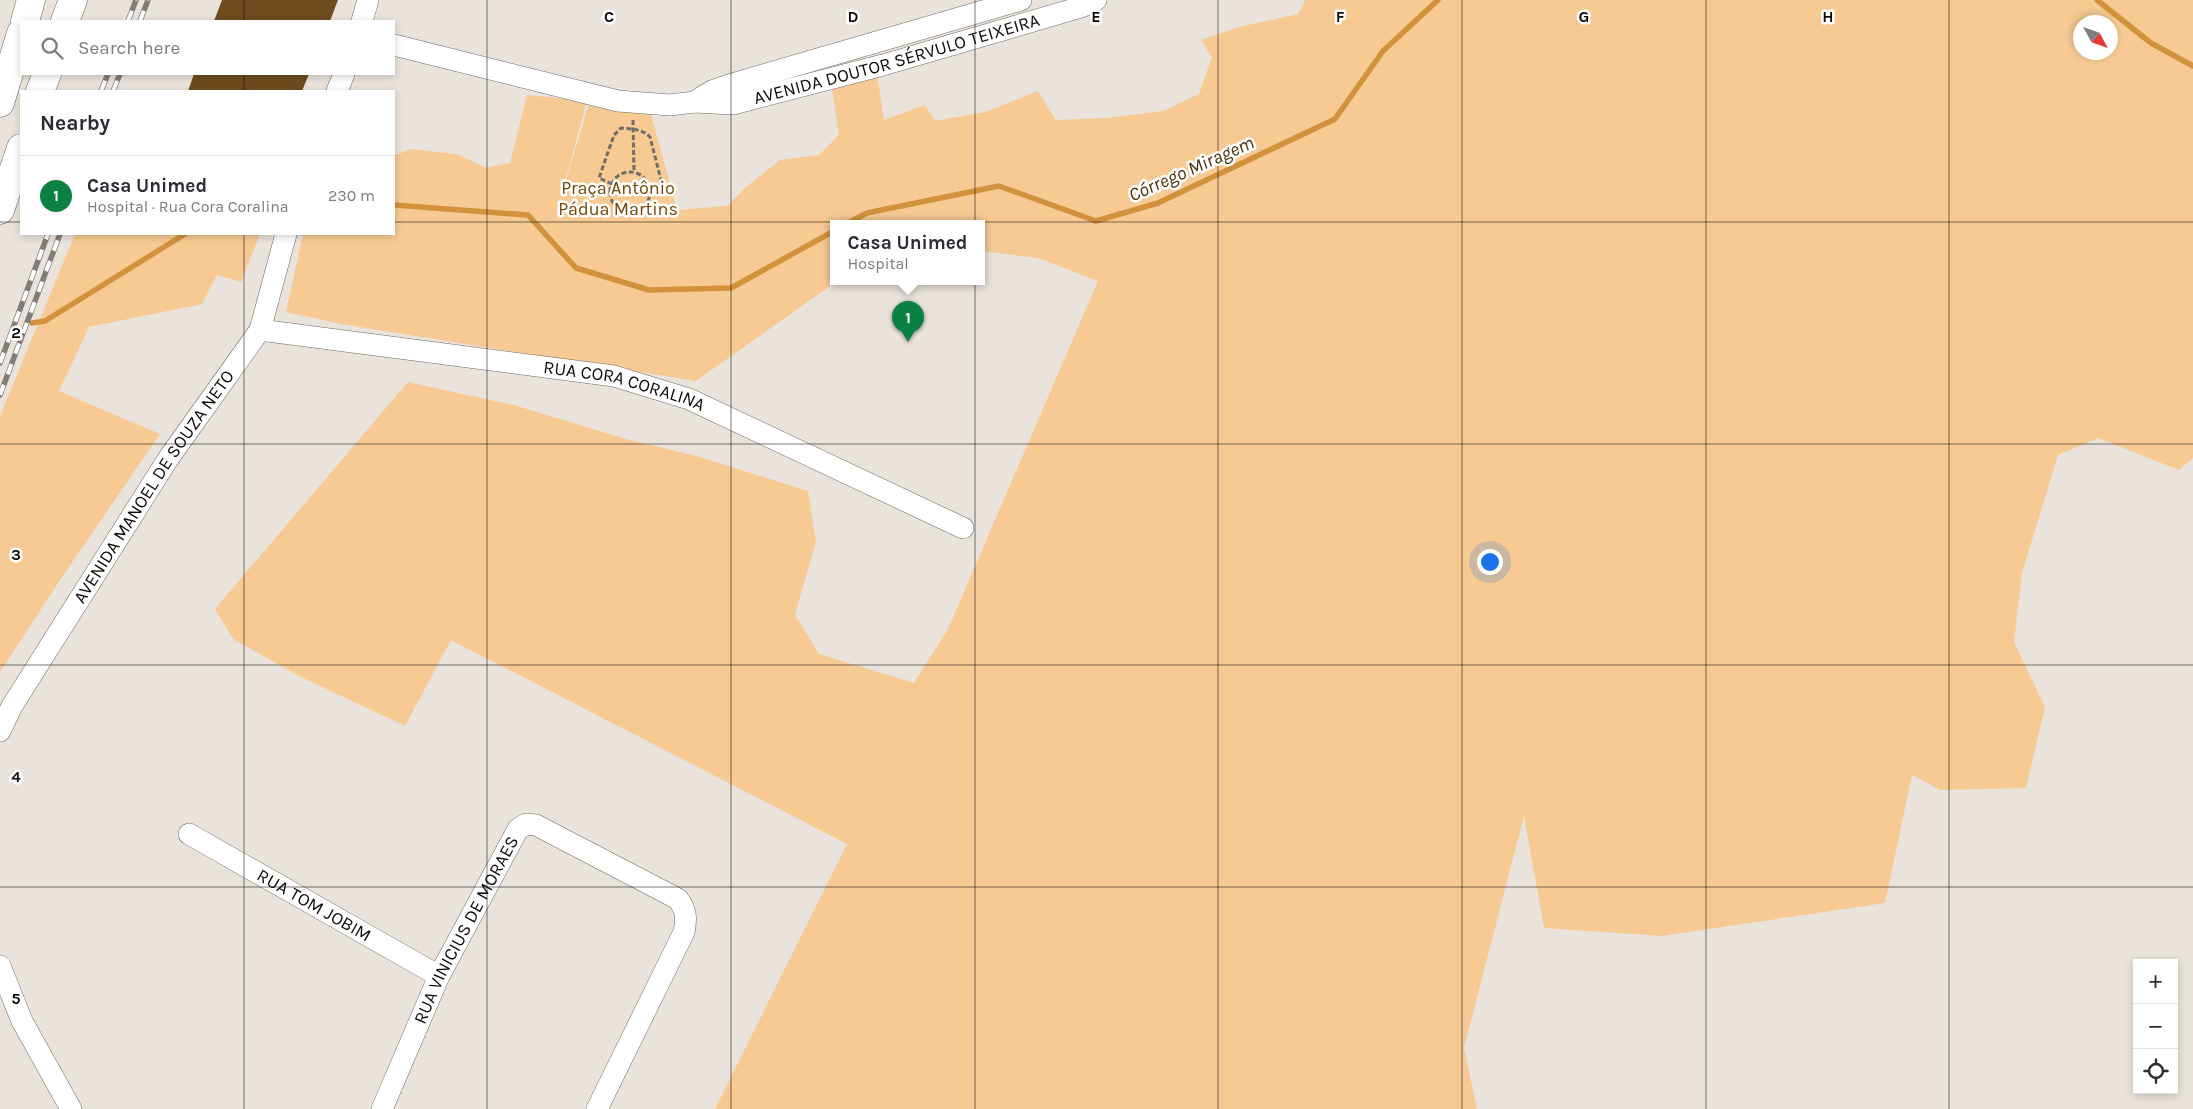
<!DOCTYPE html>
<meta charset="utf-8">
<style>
:root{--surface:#fff;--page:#f7f7f7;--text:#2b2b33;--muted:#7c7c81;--line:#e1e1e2;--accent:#0b8043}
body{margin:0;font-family:Karla,sans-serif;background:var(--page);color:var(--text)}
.controls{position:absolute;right:15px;bottom:15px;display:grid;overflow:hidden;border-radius:0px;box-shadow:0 2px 8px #0003}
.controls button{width:45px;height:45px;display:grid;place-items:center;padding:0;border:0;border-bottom:1px solid var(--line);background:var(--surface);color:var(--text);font:25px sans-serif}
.compass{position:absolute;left:2073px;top:15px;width:45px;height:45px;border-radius:50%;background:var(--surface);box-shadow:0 2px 8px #0003;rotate:130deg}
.you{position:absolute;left:1489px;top:561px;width:18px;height:18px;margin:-12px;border:4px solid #fff;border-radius:50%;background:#1a73e8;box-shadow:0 0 0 8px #1a73e833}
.badge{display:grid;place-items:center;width:32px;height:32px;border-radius:50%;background:var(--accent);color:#fff;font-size:16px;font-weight:700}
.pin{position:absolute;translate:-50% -41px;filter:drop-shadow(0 1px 2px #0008)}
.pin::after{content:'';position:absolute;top:26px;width:18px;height:15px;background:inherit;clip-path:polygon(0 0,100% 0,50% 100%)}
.popup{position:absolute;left:830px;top:220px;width:155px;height:65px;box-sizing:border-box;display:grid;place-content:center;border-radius:0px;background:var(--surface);filter:drop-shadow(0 1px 4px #0005);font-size:16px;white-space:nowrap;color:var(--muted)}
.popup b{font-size:19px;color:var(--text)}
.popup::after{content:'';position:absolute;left:50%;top:100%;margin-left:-10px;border:10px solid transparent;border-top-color:var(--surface)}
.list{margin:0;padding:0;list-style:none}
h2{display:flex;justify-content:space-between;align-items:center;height:65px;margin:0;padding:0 20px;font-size:21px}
h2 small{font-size:16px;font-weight:400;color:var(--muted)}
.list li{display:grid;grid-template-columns:32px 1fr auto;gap:15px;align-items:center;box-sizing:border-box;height:80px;padding:0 20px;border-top:1px solid var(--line)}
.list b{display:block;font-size:19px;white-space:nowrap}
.list p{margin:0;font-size:16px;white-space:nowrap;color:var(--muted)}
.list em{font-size:16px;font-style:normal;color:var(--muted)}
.icon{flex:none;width:28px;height:28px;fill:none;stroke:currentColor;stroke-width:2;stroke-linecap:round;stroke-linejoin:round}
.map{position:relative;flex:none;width:2193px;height:1109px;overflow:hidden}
.search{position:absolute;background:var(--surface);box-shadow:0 2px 8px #0003;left:20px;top:20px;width:375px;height:55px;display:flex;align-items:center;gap:12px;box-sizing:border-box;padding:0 18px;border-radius:0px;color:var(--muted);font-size:19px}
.panel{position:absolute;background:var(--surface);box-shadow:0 2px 8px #0003;left:20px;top:90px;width:375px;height:145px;border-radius:0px}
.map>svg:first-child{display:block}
.green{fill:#f7ca93;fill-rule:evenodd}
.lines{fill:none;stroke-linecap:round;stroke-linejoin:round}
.stream{stroke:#d2923b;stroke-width:5.5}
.building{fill:#6e4c1f}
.minor-casing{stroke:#6f6962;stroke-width:22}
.major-casing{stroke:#6f6962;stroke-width:29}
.path{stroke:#726d68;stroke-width:3;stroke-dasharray:5 2.5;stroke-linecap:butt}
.minor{stroke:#fff;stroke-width:21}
.major{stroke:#fff;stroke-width:28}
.rail-casing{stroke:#827d78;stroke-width:5.5}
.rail{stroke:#fff;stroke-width:4;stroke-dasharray:11;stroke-linecap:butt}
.grid{fill:none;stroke:#0d0b08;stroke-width:1;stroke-opacity:0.55}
.labels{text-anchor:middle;stroke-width:5;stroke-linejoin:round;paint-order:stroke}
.street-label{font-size:18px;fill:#0d0b08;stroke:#fff}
.park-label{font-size:18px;fill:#734802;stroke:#fff}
.water-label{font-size:19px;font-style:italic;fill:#492e09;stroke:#fff}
.grid-label{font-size:16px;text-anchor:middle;font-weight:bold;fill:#0d0b08;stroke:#fff;stroke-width:5;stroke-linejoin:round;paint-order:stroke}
</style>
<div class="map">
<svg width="2193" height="1109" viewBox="0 0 2193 1109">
<rect width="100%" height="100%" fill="#eae3db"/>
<!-- green -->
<path class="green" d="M1305,0h888v458l-14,12 -81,-32 -40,17 -36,118 -8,69 31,65 -19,81 -86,2 -28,-15 -27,128 -223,33 -118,-8 -20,-112 -60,232 13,61h-762l132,-265 -396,-204 -46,86 -106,-50 -66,-37 -18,-30 193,-227 106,23 112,34 74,18 108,34 8,51 -21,72 24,40 95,29 34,-54 150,-348 -60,-23 -56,-7v-28h-148v58h3l-141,100 -355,-57 -55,-12 17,-78h91v-78l16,-7 47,5 29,14 24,-5 17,-68 60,6 -27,99 30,-100 60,10 27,100 50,-4 19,-19 34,-27 39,-5 20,-20 -7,-45 45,-16 7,46 41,-15 10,16 50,-9 53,-21 18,29 51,-2 56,-7 36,-17 13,-37 -11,-17 38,-13 59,-13zM2080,22h30v30h-30z
M75,234h185l-19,48 -24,-7 -15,29 -113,23 -30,64 101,43 -100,146 -60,92v-256z"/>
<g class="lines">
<!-- stream -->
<path class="stream" d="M2097,0l54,43 42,23
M394,205l134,10 48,53 73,22 82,-2 103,-57
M848,223l19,-10 132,-27 97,35 62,-18 177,-84 48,-68 55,-51
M32,323l13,-2 140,-87"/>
</g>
<!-- building -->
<path class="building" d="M222,0h116l-8,21h-116z
M194,74h115l-7,17h-114z"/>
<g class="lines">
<!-- minor casing -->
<g class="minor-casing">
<g id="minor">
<path d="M362,21l6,-21"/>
<path id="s1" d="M394,45l224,56 52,4 24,-3 39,2 150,-39 198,-58 15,-7"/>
<path d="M337,91l7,-17"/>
<path d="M694,102l18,-11 20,-7 289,-84"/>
<path id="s2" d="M260,330l354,46 75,23 274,129"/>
<path id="s3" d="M0,731l12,-25 156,-247 92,-129 26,-96"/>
<path id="s4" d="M189,834l250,142"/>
<path d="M0,966l22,55 49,88"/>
<path id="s5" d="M382,1109l57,-133 79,-147 8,-5 10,1 142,74c8,11 9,19 6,33l-87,177"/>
</g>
</g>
<!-- major casing -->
<g class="major-casing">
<path id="major" d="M25,21l6,-21
M65,21l8,-21
M40,91l7,-17
M0,103l21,-70
M0,210l21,-62"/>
</g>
<!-- path -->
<path class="path" d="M633,120l1,52
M610 192a20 20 0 1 1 40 0a20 20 0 1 1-40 0Z
M612,184l-13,-6 15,-43 7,-7c11,1 21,1 29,9l12,47 -12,7"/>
<!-- minor -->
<use href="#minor" class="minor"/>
<!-- major -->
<use href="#major" class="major"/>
<!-- rail casing -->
<g class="rail-casing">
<path id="rail" d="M128,21l8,-21
M140,21l8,-21
M101,91l7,-17
M113,91l7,-17
M0,363l48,-129
M0,395l60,-161"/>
</g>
<!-- rail -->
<use href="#rail" class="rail"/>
</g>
<!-- grid -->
<path class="grid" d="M244,0v21M487,0v1109M731,0v1109M975,0v1109M1218,0v1109M1462,0v1109M1706,0v1109M1949,0v1109M244,74v17M0,222h21M394,222h1799M244,234v875M0,444h2193M0,665h2193M0,887h2193"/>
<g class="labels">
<!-- street labels -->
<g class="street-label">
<text dy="6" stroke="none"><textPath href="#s1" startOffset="516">AVENIDA DOUTOR SÉRVULO TEIXEIRA</textPath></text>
<text dy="6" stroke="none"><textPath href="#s2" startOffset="369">RUA CORA CORALINA</textPath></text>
<text dy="6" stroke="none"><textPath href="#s3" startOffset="289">AVENIDA MANOEL DE SOUZA NETO</textPath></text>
<text dy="6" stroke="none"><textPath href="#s4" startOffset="144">RUA TOM JOBIM</textPath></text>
<text dy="6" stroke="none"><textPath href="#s5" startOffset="198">RUA VINICIUS DE MORAES</textPath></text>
</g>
<!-- park labels -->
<g class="park-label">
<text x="618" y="194">Praça Antônio<tspan x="618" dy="21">Pádua Martins</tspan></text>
</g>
<!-- water labels -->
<g class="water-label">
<text transform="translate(1191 168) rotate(-24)" y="7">Córrego Miragem</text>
</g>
</g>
<g class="grid-label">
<text x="609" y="22">C</text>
<text x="853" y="22">D</text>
<text x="1096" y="22">E</text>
<text x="1340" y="22">F</text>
<text x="1584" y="22">G</text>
<text x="1828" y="22">H</text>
<text x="16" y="338">2</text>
<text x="16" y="560">3</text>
<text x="16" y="782">4</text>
<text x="16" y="1004">5</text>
</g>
</svg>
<div class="controls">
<button>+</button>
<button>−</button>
<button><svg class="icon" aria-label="locate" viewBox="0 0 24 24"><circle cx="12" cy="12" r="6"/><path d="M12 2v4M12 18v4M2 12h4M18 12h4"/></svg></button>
</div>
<svg class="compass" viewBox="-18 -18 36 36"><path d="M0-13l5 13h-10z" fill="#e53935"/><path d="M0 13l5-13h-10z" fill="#7c7c81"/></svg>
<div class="you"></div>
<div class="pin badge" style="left:908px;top:342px">1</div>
<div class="popup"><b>Casa Unimed</b>Hospital</div>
<div class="search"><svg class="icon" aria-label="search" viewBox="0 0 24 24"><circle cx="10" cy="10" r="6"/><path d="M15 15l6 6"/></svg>Search here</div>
<section class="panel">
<h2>Nearby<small></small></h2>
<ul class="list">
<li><span class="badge">1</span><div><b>Casa Unimed</b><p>Hospital · Rua Cora Coralina</p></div><em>230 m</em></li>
</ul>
</section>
</div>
